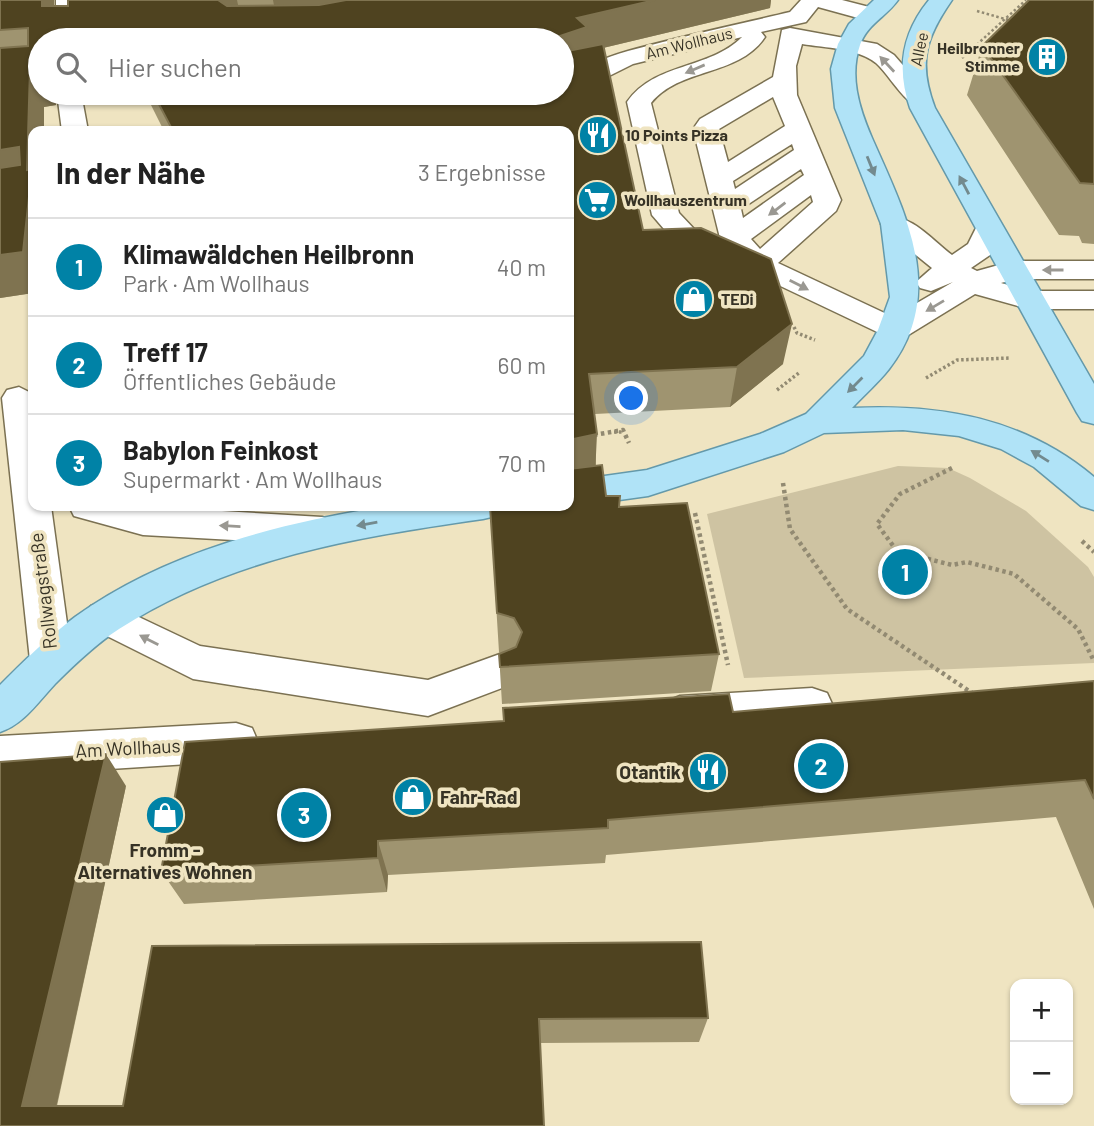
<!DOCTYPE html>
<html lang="de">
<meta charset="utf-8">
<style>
:root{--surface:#fff;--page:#f6f6f6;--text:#222;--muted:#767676;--line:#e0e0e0;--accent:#0082a6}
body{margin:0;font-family:Barlow,sans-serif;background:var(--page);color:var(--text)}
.controls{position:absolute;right:21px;bottom:21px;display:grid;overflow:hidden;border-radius:14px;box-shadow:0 2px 5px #0004}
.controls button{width:63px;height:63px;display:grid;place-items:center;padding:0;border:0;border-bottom:2px solid var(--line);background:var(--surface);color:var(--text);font:35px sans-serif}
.you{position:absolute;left:632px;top:399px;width:24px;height:24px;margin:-18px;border:5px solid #fff;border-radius:50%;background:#1a73e8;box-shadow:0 0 0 10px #1a73e833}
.badge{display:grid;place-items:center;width:46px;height:46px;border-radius:50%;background:var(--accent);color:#fff;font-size:23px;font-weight:700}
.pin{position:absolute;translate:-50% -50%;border:4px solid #fff;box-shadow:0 2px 7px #0006}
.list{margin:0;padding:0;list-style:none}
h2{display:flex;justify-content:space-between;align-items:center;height:91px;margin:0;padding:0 28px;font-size:30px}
h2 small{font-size:23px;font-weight:400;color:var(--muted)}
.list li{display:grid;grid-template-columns:46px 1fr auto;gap:21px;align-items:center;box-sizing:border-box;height:98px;padding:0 28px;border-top:2px solid var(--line)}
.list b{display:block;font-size:26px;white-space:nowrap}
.list p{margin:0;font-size:23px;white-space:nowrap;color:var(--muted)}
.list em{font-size:23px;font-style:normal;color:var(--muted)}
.icon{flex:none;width:38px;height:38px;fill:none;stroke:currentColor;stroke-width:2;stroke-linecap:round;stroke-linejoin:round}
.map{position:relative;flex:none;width:1094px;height:1126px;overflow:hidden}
.search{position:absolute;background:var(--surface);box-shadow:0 2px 5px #0004;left:28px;top:28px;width:546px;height:77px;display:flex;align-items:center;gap:18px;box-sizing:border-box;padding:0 24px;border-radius:38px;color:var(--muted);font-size:26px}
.panel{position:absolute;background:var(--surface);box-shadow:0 2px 5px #0004;left:28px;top:126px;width:546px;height:385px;border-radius:14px}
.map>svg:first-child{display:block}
.green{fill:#cec3a2}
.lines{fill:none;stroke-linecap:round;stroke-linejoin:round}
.minor-casing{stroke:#7b7152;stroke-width:3}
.major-casing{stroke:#6499aa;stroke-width:3}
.path-far2{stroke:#928a72;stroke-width:2.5;stroke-dasharray:2.5 2.5;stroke-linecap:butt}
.path-far1{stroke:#928a72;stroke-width:3.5;stroke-dasharray:2.5 2.5;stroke-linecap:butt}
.path{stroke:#928a72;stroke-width:4.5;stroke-dasharray:3.5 3.5;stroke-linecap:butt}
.minor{fill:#fff;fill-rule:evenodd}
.major{fill:#b0e3f7;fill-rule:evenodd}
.wall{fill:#9f9470}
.shaded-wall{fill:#7f7350}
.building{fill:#4f4320;stroke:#7f7350;stroke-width:2}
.oneway{fill:#9a9892}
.oneway2{fill:#738a8e}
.labels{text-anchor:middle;stroke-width:7;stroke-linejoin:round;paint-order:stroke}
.far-street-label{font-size:16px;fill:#363225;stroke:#efe4c1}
.far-poi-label{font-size:16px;font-weight:bold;fill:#363225;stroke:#efe4c1;text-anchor:start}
.street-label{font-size:19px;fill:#363225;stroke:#efe4c1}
.poi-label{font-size:19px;font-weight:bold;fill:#363225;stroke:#efe4c1;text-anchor:end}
</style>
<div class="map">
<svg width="1094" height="1126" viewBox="0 0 1094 1126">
<rect width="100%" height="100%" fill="#efe4c1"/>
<!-- green -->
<path class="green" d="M898,466l50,2 22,10 56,33 62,56 6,10v86l-350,15 -37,-164z"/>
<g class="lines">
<!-- minor casing -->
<g class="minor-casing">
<path id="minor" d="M56,0h22v40h-22z
M801,0h41l35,9 3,5 -11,7 -51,-14 -12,15 -45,10 4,5c-27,40 -85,30 -114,66l28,110 17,18 29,14 -5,-7 -27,-109 7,-10 73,-42 9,-47 8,-2 87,16 17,11 35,40 -3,5h-18c-12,-11 -21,-27 -32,-37 -19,-15 -50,-15 -74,-19l-6,22 1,29 44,105 -5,11 -58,52 115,54 60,-35 -22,9 -11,-3 -4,-6 16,-14 -47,-38 -4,-6 4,-6c25,-6 48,23 67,37l16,-11 10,-20 10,-3 10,3 4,6 -12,25 -19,13 6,3 36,-10h81v18h-79l-14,4 28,8h65v18h-65l-54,-15 -70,43 -11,3 -145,-69 -37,-10 -36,-18 -24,-28 -25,-113c28,-40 82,-32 115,-65l-109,27 -26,13 -45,10v-14c24,-5 43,-16 66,-22 54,-15 108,-26 162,-39zM773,97l12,29 -57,36 -9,-33zM792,144l2,6 -59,39 -2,-8zM801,169l3,6 -61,43 -2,-9zM811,195l2,7 -53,47 -9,-10z
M57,93h24l7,38h-26z
M19,387l14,7v112h18l21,154 -6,12 -15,5 -15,-5 -6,-12 -28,-262 5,-8z
M69,506h68l185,11 13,4 6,10 -6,10 -13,4 -179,-10 -69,-19z
M105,601l95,45 228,34 72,-26 15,5 6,12 -6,12 -87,33 -235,-37 -102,-51 -6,-11 6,-11z
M812,688l15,5 6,13 -6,13 -15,5 -132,10 -15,-6 -7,-13 7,-13 15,-6z
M236,723l16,5 6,14 -6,14 -16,5 -236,15v-40z"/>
</g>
<!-- major casing -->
<g class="major-casing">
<path id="major" d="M874,0h24c-12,17 -31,24 -38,45 -11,31 -1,63 12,93 33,75 76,155 17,231 -11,14 -25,26 -37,39 89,-4 172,10 242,69v33l-13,-4 -47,-39 -33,-18 -42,-13 -56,-6 -79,3 -40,19 -136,44 -79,11 -5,-1h5v-25l78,-11 113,-36 46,-20 58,-58 14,-26 12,-33 -9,-73 -46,-116 -4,-39 7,-25 11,-20z
M929,0h23c-27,39 -34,63 -17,108l159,276v40l-12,-3 -5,-8 -167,-305c-14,-40 -8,-75 19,-108z
M390,506h111l-5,10 -13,3c-127,18 -254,39 -364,110 -23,15 -44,35 -64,55 -17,18 -31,40 -55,48v-47c24,-24 48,-48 75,-68 90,-65 207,-95 315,-111z"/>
</g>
<!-- path-far2 -->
<path class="path-far2" d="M977,11l35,10
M962,58l64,-58
M113,103l40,-7"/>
<!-- path-far1 -->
<path class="path-far1" d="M794,327l3,6 18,7
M926,378l31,-18 54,-2
M777,390l23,-18
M614,432h10"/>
<!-- path -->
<path class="path" d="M594,435l29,-5 6,13
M952,468l-52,26 -23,30 20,27 55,14 15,-3 47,12 64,55 16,32
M783,483l7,46 57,80 128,86
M695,513l33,152
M1082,541l12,11"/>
<!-- minor -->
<use href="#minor" class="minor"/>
<!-- major -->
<use href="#major" class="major"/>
</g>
<!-- wall -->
<path class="wall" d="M0,0h54v6h14v-6h703l-1,8 -167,40 40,182 140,134 -53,43 -135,7 1,52 10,30 13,11 100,147 -8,37 -209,13 -3,-50 3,-1 -3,-1 -9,-146h79v-375h-405l-19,-38h417v-53h-522l16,65 -12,2 -11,24v162l-33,5z
M1094,0v244l-12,-1 -3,-7 -20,-1 -92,-140 15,-49z
M1094,681v228l-38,-92 -450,38 -1,8 -217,12 -1,17 -203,12 -23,-33 572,-159z
M126,786l-69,320h66l29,-160 556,72 -9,24 -159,1 -540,83z"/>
<!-- shaded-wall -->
<path class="shaded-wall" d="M42,0h12v40l-12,-34z
M216,0h21l5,24z
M273,0h160l-155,27z
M655,0h116l-1,8 -184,44 -24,20v-32h-2v-4l17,-18z
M40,68v25h17l-1,12 -12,2v24h-11v162l-33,5v-148l30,-81z
M82,93h53l-50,7z
M316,93h148l-136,30z
M792,324l-9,40 -53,43 7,-40z
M597,434l-2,41 -26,5v-40z
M106,754l20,32 -74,340 -30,-20z
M378,841l10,34 -1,17 -9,-34z"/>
<!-- building -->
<path class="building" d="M0,0h42v6h26v-6h150l9,6 92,-1 27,-5h309l-78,18 10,9 -27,9v4h-520v28l-10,1 -3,101 5,-1 -9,83 -23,3v-87l20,-3 -1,-18 -19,3v-102l28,-2v-18l-28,2z
M1029,0h65v184l-14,-1 -98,-137z
M603,44l40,186 58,-2 70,31 21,65 -55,43 -148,7 8,60 -28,6v-309h-396l-20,-38h163l49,2 13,-2h184v-42l1,1z
M602,465l4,31h14l-1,11 68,-4 32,151 -219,13 -1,-13 17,-7 6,-15 -8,-14 -17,-5 -7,-107h79v-37z
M1094,681v118l-9,-19 -477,40v8l-230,13v17l-217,13 24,-129 319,-21 -1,-13 226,-14 4,18z
M106,754l-84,352h101l29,-160 549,-4 7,76 -169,1 5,107h-544v-364z"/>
<!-- one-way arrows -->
<defs><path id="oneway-solid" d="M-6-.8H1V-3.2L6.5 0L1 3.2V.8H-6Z" transform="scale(1.75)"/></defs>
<g class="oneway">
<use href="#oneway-solid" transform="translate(887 64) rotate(-133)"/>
<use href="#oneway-solid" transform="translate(695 69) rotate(157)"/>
<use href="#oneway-solid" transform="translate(777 209) rotate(143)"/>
<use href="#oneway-solid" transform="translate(1053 270) rotate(180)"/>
<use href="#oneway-solid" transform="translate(799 285) rotate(27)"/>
<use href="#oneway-solid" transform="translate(935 306) rotate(149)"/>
<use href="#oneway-solid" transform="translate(230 526) rotate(-177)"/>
<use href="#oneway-solid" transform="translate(149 640) rotate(-153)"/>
</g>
<g class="oneway2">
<use href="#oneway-solid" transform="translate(871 166) rotate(68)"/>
<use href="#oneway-solid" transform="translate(964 185) rotate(-118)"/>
<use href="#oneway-solid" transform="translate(855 385) rotate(135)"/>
<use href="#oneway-solid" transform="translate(1040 456) rotate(-148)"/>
<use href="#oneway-solid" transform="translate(367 524) rotate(170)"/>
</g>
<!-- icons -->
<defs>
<g id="building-disc" transform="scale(2.0125)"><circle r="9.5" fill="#0082a6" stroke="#efe4c1"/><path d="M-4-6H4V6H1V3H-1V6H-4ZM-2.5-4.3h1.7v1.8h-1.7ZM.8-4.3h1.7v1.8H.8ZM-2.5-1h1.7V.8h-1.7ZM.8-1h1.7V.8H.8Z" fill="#fff"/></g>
<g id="restaurant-disc" transform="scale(2.0125)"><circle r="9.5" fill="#0082a6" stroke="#efe4c1"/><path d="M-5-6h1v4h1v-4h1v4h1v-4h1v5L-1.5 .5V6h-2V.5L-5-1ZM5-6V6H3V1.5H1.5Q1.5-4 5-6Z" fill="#fff"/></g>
<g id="supermarket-disc" transform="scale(2.0125)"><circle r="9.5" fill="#0082a6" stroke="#efe4c1"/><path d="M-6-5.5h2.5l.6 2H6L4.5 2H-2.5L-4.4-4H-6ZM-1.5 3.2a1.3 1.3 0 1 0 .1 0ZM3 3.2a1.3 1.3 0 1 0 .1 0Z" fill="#fff"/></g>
<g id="shop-disc" transform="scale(2.0125)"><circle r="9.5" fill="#0082a6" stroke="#efe4c1"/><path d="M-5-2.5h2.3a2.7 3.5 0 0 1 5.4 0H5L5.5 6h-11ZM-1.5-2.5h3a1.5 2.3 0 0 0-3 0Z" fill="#fff"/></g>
</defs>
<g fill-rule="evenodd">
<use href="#building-disc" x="1047" y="57"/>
<use href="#restaurant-disc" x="598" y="135"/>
<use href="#supermarket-disc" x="597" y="200"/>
<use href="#shop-disc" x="694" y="299"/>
<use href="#restaurant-disc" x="708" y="772"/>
<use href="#shop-disc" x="413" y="797"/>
<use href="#shop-disc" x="165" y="815"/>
</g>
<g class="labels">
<!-- far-street labels -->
<g class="far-street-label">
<text transform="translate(689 43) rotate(-14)" y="6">Am Wollhaus</text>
<text transform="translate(919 49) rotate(-78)" y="6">Allee</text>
</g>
<!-- far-poi labels -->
<g class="far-poi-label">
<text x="1020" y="54" text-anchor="end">Heilbronner<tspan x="1020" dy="18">Stimme</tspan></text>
<text x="625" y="141">10 Points Pizza</text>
<text x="624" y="206">Wollhauszentrum</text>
<text x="721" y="305">TEDi</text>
</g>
<!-- street labels -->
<g class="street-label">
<text transform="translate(43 591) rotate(-97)" y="7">Rollwagstraße</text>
<text transform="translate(128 748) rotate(-3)" y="7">Am Wollhaus</text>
</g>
<!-- poi labels -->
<g class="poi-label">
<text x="681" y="779">Otantik</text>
<text x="440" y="804" text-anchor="start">Fahr-Rad</text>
<text x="165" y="857" text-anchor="middle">Fromm -<tspan x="165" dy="22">Alternatives Wohnen</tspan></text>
</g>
</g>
</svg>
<div class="controls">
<button>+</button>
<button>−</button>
</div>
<div class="you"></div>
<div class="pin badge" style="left:905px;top:572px">1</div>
<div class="pin badge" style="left:821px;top:766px">2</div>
<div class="pin badge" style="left:304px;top:815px">3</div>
<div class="search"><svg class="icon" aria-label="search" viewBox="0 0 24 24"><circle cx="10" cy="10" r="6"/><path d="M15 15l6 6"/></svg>Hier suchen</div>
<section class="panel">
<h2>In der Nähe<small>3 Ergebnisse</small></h2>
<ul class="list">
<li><span class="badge">1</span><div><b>Klimawäldchen Heilbronn</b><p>Park · Am Wollhaus</p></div><em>40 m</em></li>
<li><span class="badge">2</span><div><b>Treff 17</b><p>Öffentliches Gebäude</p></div><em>60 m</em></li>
<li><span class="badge">3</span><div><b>Babylon Feinkost</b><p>Supermarkt · Am Wollhaus</p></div><em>70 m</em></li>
</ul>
</section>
</div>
